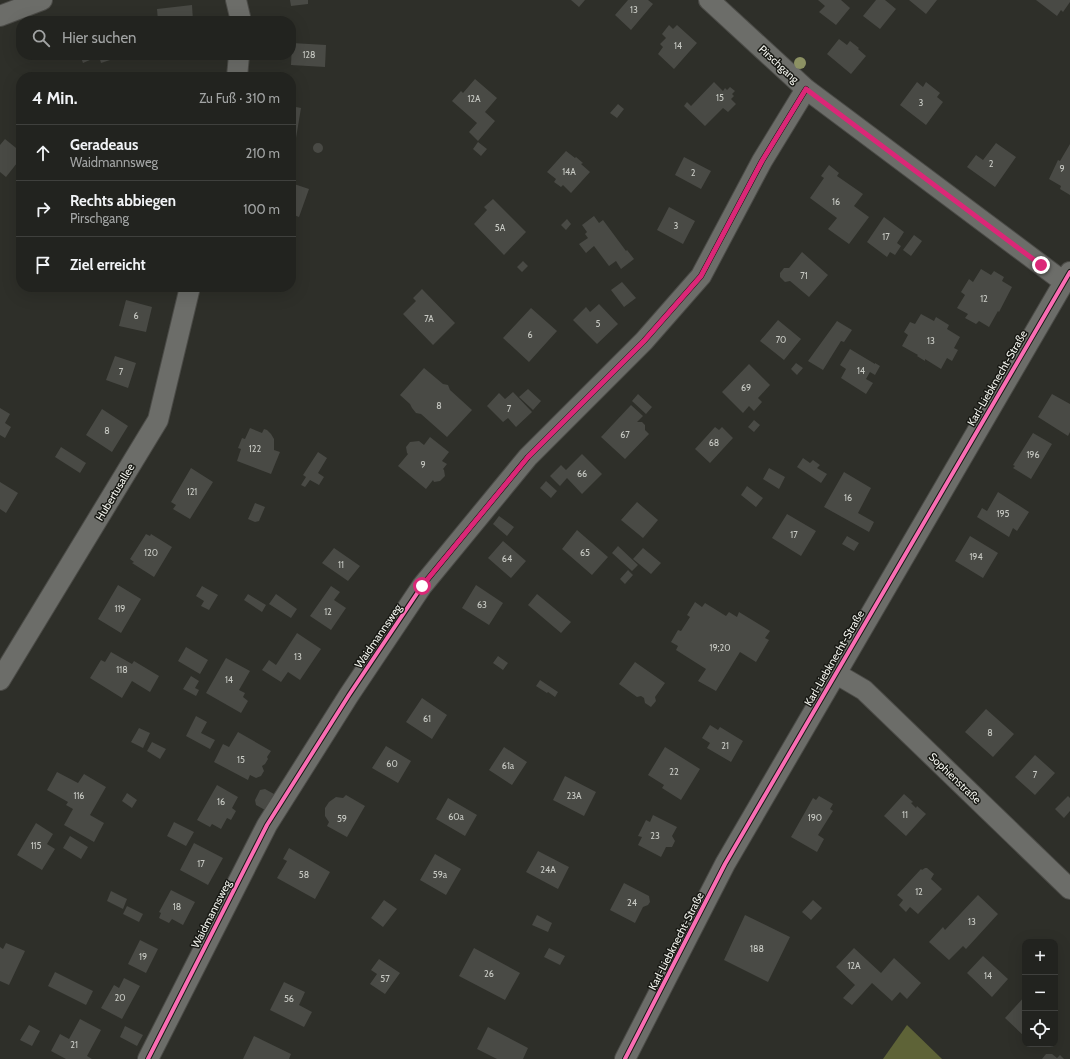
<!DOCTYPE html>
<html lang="de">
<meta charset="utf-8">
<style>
:root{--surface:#22231f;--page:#2e2f2c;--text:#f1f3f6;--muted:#a2a4a4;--line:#3f403d}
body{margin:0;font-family:Cabin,sans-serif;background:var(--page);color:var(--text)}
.controls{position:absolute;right:12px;bottom:12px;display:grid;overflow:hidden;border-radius:8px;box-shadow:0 4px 16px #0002}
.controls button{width:36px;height:36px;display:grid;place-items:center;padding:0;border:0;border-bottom:1px solid var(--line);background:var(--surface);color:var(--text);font:20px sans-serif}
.stop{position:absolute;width:12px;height:12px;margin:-9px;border:3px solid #db2777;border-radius:50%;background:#fff}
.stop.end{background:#db2777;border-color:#fff;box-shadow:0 1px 4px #0008}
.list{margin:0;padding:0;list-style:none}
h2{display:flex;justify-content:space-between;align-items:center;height:52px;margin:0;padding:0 16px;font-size:17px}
h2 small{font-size:13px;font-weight:400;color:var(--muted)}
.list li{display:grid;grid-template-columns:26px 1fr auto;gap:12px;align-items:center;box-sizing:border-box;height:56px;padding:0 16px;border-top:1px solid var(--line)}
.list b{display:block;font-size:15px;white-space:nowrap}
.list p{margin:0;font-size:13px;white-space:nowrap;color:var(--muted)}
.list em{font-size:13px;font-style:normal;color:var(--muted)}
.icon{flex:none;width:22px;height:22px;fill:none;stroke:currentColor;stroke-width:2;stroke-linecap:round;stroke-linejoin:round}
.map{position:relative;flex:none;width:1070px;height:1059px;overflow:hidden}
.search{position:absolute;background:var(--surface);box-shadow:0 4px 16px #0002;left:16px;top:16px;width:280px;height:44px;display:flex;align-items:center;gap:10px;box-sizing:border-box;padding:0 14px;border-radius:16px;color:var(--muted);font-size:15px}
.panel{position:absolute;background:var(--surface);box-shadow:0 4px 16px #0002;left:16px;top:72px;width:280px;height:220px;border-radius:16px}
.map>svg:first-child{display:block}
.forest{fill:#5e6337}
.building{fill:#494a45}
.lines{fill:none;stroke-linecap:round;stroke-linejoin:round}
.minor-casing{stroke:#4b4b47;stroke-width:22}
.minor{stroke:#6c6d69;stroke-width:20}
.cycleway-casing{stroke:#181914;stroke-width:6}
.cycleway{stroke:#f96db3;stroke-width:4}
.tree{fill:#8c9163}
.route{stroke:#db2777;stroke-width:5}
.labels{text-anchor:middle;stroke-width:3;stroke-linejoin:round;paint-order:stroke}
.number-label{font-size:9px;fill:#c8cac4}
.street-label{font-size:11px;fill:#f3f4ee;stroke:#181914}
</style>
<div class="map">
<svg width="1070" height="1059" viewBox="0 0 1070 1059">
<rect width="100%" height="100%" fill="#2e2f29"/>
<!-- forest -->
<path class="forest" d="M907,1025l35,34h-59z"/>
<!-- building -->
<path class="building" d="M290,0h18v4l-17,2z
M571,0h14l-6,7z
M628,0h20l5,4 -22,26 -16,-15z
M818,0h23l9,8 -14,17 -17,-13 6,-6z
M876,0h9l11,9 -16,20 -17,-13z
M909,0h28l-11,14z
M1036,0h34v2l-7,10 -2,-2 -4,6z
M192,5l1,16h-35l-1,-12z
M669,25l4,4 4,-4 20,18 -23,26 -16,-15 5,-7 -3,-3 6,-6 -4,-4z
M839,39l8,6 3,-4 9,7 -1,1 8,7 -15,18 -24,-20z
M292,43l34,2 -1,22 -34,-2z
M80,55h35l1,3 -15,5 -2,-7 -16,7z
M475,79l22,19 -12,14 10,9 -17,20 -9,-9 8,-9 -25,-22 9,-10 2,2z
M714,82l9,9 2,-3 2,2 3,-3 5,4 -3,3 2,2 -3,3 5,5 -8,8 -5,-4 -18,18 -21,-20 3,-4 4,4z
M917,82l6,5 3,-5 14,11 -3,4 6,5 -17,23 -26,-20z
M618,104l6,5 -7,9 -7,-5z
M291,106l10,2 -6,36 -4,-1z
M5,139l16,13v6l-15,19 -6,-5v-27z
M478,142l9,7 -6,7 -8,-7z
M996,143l20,14 -21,30 -28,-20 9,-12 7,5z
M313 148a5 5 0 1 1 10 0a5 5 0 1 1-10 0Z
M1070,144v51l-10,-6 1,-3 -12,-7 9,-19 2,1z
M566,151l9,7 1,-1 7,6 -2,1 9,8 -19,21 -8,-8 -2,2 -7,-5 2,-3 -9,-7z
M684,157l27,14 -10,18 -26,-14z
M829,165l10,8 -2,3 26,18 -9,12 15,11 -20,27 -21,-15 9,-11 -27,-20 14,-20 -3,-2z
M291,183l18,6 -10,28 -8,-3z
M493,199l33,33 -22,23 -30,-31 13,-14 -3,-3z
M669,207l26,14 -12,23 -26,-14z
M594,216l5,7 4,-3 23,31 1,-1 7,9 -13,10 -5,-8 -7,5 -15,-20 -8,7 -7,-9 9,-6 -3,-4 2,-2 -5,-7z
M884,217l20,15 -7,11 4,3 -6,9 -5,-3 -3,5 -20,-15z
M567,219l4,5 -5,6 -5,-5z
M914,235l8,6 -11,15 -8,-6z
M802,252l26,23 -19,22 -19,-16 -5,1 -5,-5v-4l4,-5h5z
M523,261l5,5 -6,6 -5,-5z
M981,269l10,6 3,-4 10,6 -2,4 10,6 -13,25 -1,-1 -9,16 -10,-6 -3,3 -11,-6 3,-4 -11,-6 8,-13 -4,-3 8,-13 4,3z
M622,282l14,16 -12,9 -13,-17z
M422,289l33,34 -22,22 -30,-31 13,-13 -3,-3z
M126,300l26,7 -6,25 -27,-6z
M599,304l19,20 -21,20 -24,-24 13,-13 4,5z
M531,308l26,23 -28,31 -26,-24z
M921,314l13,7 2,-4 13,8 -2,4 13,8 -6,11 4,2 -6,11 -5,-3 -6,11 -16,-10v2l-8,-5 1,-1 -16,-9 6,-11 -4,-3 6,-10 5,2z
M778,320l23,19 -17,21 -24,-19z
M837,321l15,9 -8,12 -3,-1 -18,29 -15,-9z
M850,349l25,15v-1l5,3 -5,9 -5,-3 -4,7 7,4 -7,11 -25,-16 5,-9 -6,-4z
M115,356l21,7 -8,25 -22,-8z
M796,363l7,5 -6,7 -6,-6z
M749,364l21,21 -12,13 4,4 -8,9 -5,-5 -6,7 -21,-21z
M424,368l19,16 5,1 2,5 22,20 -25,27 -26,-23 -5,-1 -4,-5 -2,-4 -10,-9z
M528,389l13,12 -8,9 -14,-13z
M513,392l19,20 -16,15 -8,-9 -5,4 -16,-16 12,-13 6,6z
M638,394l14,13 -6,7 -14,-13z
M1052,394l18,10v28l-2,4 -30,-19z
M631,405l12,11 -6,6h5l3,3v5l4,4 -24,25 -24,-22z
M0,408l10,6 -5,9 6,4 -6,11 -5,-3z
M102,409l26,17 -16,26 -26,-17z
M754,420l6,5 -6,7 -6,-5z
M715,427l4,3 3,-3 11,11 -23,25 -15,-14z
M250,428l12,5 2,-4 3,1 4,4 3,5v11l6,2 -9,22 -34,-13 4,-12 -3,-1 4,-10 3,1z
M1033,433l19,11 -21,35 -18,-11 2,-2 -2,-1z
M430,437l19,15 -7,9 5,3 -4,5 1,1 1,6 -5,5 -6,1 -1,-2 -7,9 -28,-23 10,-12 -1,-1 -1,-6 4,-5 9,-1 5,4z
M61,447l25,16 -6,10 -25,-16z
M318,452l9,6 -9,15 6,4 -5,8 -9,-5 -5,7 -4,-2 5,-8 -3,-2z
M582,454l20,20 -20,20 -15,-16 -7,8 -10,-10 11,-11 5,5z
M803,458l7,5 3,-3 7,5 -3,3 10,6 -6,9 -24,-16z
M191,468l22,14 -23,37 -17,-10 3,-4 -5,-3z
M769,468l16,9 -6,12 -16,-10z
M844,472l27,16 -13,25 16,9 -5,10 -45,-25z
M546,481l11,10 -6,7 -11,-10z
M0,482l18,11 -12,20 -6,-4z
M747,486l16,12 -7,9 -15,-12z
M998,492l31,20 -12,19 -4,-3 -4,9 -32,-20 5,-9 5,3z
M637,502l21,18 -15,18 -22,-18z
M255,503l10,4 -6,14 -4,1 -7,-3z
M787,514l29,17 -15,25 -29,-18z
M499,516l15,11 -7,9 -14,-12z
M577,530l31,27 -16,18 -30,-26z
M146,534l4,2 1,-2 21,13 -18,30 -22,-14 2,-1 -4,-3z
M847,536l12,7 -5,8 -12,-7z
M970,536l28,17 -15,25 -28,-17z
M503,541l23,20 -15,17 -23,-20z
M618,546l20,19 -6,6 -20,-18z
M334,548l26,18 -12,15 -26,-18z
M643,548l18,15 -10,11 -18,-15z
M628,570l5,5 -8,9 -5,-5z
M118,585l23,14 -20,34 -23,-14z
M476,585l27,18 -14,22 -27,-17z
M202,586l16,9 -9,15 -8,-4 3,-5 -8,-5z
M331,586l9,6 -6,8 12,8 -15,22 -21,-14z
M248,594l18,11 -4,7 -18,-12z
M276,594l21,15 -6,9 -22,-14z
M537,594l34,28 -10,11 -33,-28z
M695,602l7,5 3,-4 21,13 3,-4 8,5 2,-5 31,19 -5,7 4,2 -13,22 -16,-10 -24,39 -18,-10 8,-12 -30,-19 2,-4 -7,-4 7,-12 3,1 9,-14 -3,-2z
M297,633l24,16 -21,31 -12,-8 -7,10 -19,-12 7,-10 7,5z
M186,647l22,13 -8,14 -22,-13z
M111,652l21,12 2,-3 25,15 -9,16 -18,-11 -10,17 -32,-20 11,-18 4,2z
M498,656l10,7 -5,7 -10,-7z
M226,658l24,13 -11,19 6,3 -2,4 5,4 -7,12 -35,-20z
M635,662l30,21 -10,14 1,4 -5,6 -6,-4 -1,-5 -3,-2 -4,1 -18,-13z
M191,676l8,5 -4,7 4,2 -3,6 -13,-7z
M540,680l18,12 -3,5 -7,-5 -1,1 -11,-7z
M422,698l25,17 -15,24 -26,-17z
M986,709l28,25 -21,23 -28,-25z
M196,716l11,6 -6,11 14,7 -5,9 -24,-13z
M710,725l8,5 2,-3 23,14 -12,21 -24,-14 3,-5 -8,-5z
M139,728l11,5 -7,15 -12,-6z
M238,732l33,19 -4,6 1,2 -3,5 -3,2 2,5 -3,5 -5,2 -6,-3 -2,5 -34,-18 9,-18 6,3z
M152,742l14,7 -6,10 -13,-8z
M386,746l25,15 -13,22 -26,-15z
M504,747l23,15 -15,23 -23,-15z
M665,747l35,22 -19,31 -19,-12 2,-3 -16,-10z
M1035,755l20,18 -20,22 -20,-18z
M57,772l21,11 6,-9 22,13 -16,28 14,8 -10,19 -30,-17 9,-16 -7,-4 2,-3 -21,-12z
M565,776l31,16 -12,24 -31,-16z
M217,785l21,12 -6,11 4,3 -5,9 -4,-2 -6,11 -9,-5 -2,3 -13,-7z
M265,789l9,5 2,5 -11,11 -9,-5 -1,-5 5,-10z
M127,793l10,7 -5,8 -10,-7z
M904,794l9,8 -2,1 5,5 1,-2 9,8 -20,22 -22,-20z
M346,795l19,11 -18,31 -20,-11 2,-4 -4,-6v-8l4,-6 7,-5 7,1z
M819,796l14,8 -3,5 3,2 -15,24 6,4 -7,13 -26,-15 22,-39 3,2z
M1068,796l2,2v13l-6,7 -9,-9z
M448,798l29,17 -12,21 -29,-17z
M653,815l24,12 -5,9 3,5 -3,6h-6l-5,10 -23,-12 4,-8 -4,-1 8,-16 4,2z
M174,822l20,10 -8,14 -19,-10z
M36,823l17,11 -6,10 8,5 -13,21 -25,-15z
M70,836l18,11 -7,12 -18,-11z
M194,843l29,15 -15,27 -28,-15z
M289,848l41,24 -15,27 -38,-21 10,-17 -4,-2z
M538,851l31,16 -11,22 -32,-17z
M435,854l26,15 -15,26 -26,-15z
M925,868h2l7,6 -3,5 11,10 -24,25 -8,-7 -4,5 -7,-7 4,-5 -6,-5 24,-26 1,1z
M624,883l25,13 1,6 -2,3 -5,2 -8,16 -25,-13z
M171,890l24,12 -12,23 -11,-6 -3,4 -10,-5 2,-5 -2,-1z
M111,891l16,8 -4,10 -16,-8z
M978,895l20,19 -32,35 -3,-3 -14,14 -20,-18 14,-15 2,3z
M384,900l13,9 -14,18 -12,-9z
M813,900l9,8 -11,12 -9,-8z
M127,906l16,8 -4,8 -16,-8z
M537,915l15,8 -4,9 -16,-7z
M745,915l45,22 -22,45 -44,-22z
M140,940l18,9 -12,24 -18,-9z
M6,943l19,8 -16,34 -9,-4v-34l3,2z
M474,948l46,25 -15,27 -46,-24z
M549,948l16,8 -5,9 -16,-8z
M854,948l27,25 13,-15 27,25 -14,16 -7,-7 -8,9 -20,-18 -20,22 -9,-7 12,-13 -19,-18z
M983,956l25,23 -16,18 -25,-24z
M379,959l21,14 -15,21 -15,-10 7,-10 -6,-4z
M55,972l38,19 -7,14 -38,-19z
M124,978l16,8 -18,33 -21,-11 13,-23 5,3z
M284,982l21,10 -6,13 13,7 -8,15 -34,-17z
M1025,996v41l-20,-19z
M80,1019l21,11 -14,26 5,3h-26l-15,-8 9,-17 9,5z
M29,1025l11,6 -8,15 -12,-6z
M125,1026l18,9 -6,11 -17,-9z
M488,1027l40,21 -5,11h-26l-20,-10z
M254,1036l37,18 -2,5h-46z
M1046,1054h6l5,4 3,-3 4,4h-22z"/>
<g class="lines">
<!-- minor casing -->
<g class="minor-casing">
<path id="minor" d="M236,0l5,21
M709,0l97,89 258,193
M0,16l42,-16
M237,77l2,-22
M835,673l29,17 206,199
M0,680l158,-260 32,-133
M148,1059l119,-234 82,-130 73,-109 106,-129 116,-116 57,-65 61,-115 44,-72
M625,1059l100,-195 345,-592"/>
</g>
<!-- minor -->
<use href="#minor" class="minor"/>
<!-- cycleway casing -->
<g class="cycleway-casing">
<path id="cycleway" d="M148,1059l119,-234 82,-130 73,-109 106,-129 116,-116 57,-65 61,-115 44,-72
M625,1059l100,-195 345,-592"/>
</g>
<!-- cycleway -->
<use href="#cycleway" class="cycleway"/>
</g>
<!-- trees -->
<circle class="tree" cx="800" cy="63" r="6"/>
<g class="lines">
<!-- route -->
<path class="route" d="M422,586l106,-129 116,-116 57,-65 61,-115 44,-72 235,176"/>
</g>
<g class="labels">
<!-- number labels -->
<g class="number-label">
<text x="634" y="13">13</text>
<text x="678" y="49">14</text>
<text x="309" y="58">128</text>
<text x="720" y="101">15</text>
<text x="474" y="102">12A</text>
<text x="921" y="106">3</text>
<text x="991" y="167">2</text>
<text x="1062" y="172">9</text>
<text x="569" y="175">14A</text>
<text x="693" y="176">2</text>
<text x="836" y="205">16</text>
<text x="676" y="229">3</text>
<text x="500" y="231">5A</text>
<text x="886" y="240">17</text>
<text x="804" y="279">71</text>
<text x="984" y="302">12</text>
<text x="136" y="319">6</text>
<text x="429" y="322">7A</text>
<text x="598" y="327">5</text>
<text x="530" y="338">6</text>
<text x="781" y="343">70</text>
<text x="931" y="344">13</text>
<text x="861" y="374">14</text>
<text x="121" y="375">7</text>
<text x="746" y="391">69</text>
<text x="439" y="409">8</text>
<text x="509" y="412">7</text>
<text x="107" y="434">8</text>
<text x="625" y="438">67</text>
<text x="714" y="446">68</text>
<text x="255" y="452">122</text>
<text x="1033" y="458">196</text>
<text x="423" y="468">9</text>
<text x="582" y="477">66</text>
<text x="192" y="495">121</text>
<text x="848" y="501">16</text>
<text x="1003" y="517">195</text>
<text x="794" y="538">17</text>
<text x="151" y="556">120</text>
<text x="585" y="556">65</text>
<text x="976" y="560">194</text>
<text x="507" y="562">64</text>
<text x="341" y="568">11</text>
<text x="482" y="608">63</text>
<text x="120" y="612">119</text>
<text x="328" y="615">12</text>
<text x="720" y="651">19;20</text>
<text x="298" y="660">13</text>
<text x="122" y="673">118</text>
<text x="229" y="683">14</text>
<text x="427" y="722">61</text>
<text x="990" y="736">8</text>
<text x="725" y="749">21</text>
<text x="241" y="763">15</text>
<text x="392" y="767">60</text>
<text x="508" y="769">61a</text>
<text x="674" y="775">22</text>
<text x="1035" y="778">7</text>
<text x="79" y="799">116</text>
<text x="574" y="799">23A</text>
<text x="221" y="805">16</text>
<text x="905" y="818">11</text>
<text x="456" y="820">60a</text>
<text x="815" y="821">190</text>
<text x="342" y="822">59</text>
<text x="655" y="839">23</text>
<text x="36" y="849">115</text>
<text x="201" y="867">17</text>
<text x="548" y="873">24A</text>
<text x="304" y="878">58</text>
<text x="440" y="878">59a</text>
<text x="919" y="895">12</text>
<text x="632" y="906">24</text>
<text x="177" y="910">18</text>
<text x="972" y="925">13</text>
<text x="757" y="952">188</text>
<text x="143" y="960">19</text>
<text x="854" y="969">12A</text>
<text x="489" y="977">26</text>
<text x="988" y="979">14</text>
<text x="385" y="982">57</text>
<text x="120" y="1001">20</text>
<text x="289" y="1002">56</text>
<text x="74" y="1048">21</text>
</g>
<!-- street labels -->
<g class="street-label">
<text transform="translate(779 64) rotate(43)" y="4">Pirschgang</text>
<text transform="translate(997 378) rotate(-60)" y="4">Karl-Liebknecht-Straße</text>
<text transform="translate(115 492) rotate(-59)" y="4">Hubertusallee</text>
<text transform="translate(378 636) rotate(-56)" y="4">Waidmannsweg</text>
<text transform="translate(834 658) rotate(-60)" y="4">Karl-Liebknecht-Straße</text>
<text transform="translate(955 778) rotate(44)" y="4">Sophienstraße</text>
<text transform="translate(211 914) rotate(-63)" y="4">Waidmannsweg</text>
<text transform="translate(676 941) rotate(-63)" y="4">Karl-Liebknecht-Straße</text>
</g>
</g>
</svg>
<div class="controls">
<button>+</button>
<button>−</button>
<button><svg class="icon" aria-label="locate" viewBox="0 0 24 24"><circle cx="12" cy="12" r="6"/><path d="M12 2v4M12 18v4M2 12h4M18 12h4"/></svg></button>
</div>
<div class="stop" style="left:422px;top:586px"></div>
<div class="stop end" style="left:1041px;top:265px"></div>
<div class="search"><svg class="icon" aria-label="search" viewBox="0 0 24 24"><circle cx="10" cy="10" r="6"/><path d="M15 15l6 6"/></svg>Hier suchen</div>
<section class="panel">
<h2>4 Min.<small>Zu Fuß · 310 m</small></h2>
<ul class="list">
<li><svg class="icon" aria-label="ahead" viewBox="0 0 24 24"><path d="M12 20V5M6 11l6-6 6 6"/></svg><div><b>Geradeaus</b><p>Waidmannsweg</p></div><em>210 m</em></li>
<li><svg class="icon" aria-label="right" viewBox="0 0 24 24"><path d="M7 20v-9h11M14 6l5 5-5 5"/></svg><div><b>Rechts abbiegen</b><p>Pirschgang</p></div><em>100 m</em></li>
<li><svg class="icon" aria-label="arrive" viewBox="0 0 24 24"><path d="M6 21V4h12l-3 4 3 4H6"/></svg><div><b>Ziel erreicht</b></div></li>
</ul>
</section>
</div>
